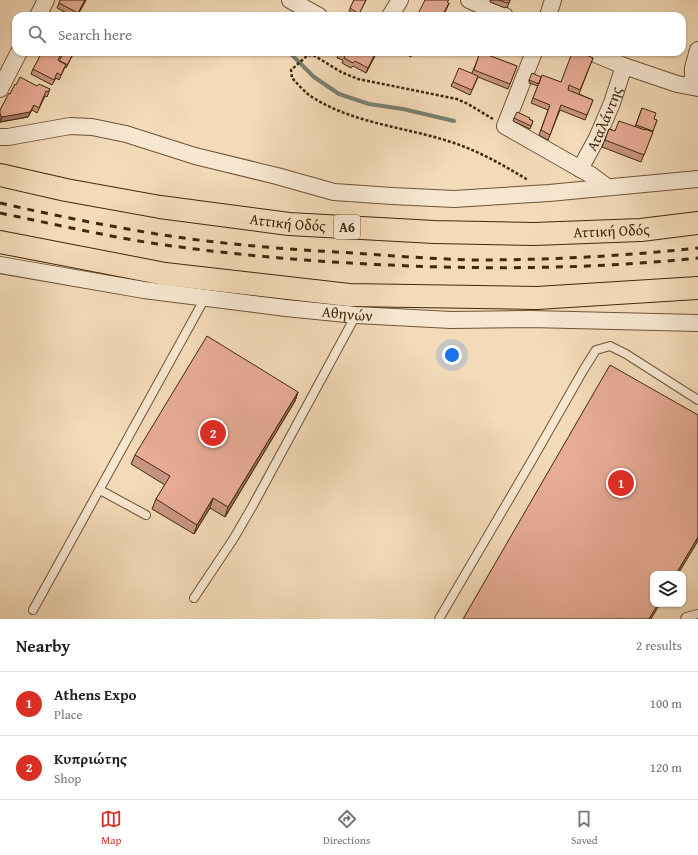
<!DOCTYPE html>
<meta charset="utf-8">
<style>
:root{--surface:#fff;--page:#f2f2f2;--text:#202124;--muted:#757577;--line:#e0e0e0;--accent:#d93025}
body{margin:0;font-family:"Gentium Book Plus",serif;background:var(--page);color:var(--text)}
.controls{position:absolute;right:12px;bottom:12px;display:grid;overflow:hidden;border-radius:8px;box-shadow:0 1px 3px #0004}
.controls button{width:36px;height:36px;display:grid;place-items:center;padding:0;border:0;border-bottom:1px solid var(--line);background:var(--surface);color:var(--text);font:20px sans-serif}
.you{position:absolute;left:452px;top:355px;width:14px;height:14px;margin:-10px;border:3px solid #fff;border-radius:50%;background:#1a73e8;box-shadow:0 0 0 6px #1a73e833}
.badge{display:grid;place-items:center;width:26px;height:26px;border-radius:50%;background:var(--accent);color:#fff;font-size:13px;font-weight:700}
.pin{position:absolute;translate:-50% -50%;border:2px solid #fff;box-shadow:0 1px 4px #0006}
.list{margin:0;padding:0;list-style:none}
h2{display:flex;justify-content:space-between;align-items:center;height:52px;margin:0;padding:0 16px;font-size:17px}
h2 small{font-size:13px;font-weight:400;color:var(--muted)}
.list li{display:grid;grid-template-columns:26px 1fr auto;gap:12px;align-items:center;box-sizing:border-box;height:64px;padding:0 16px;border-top:1px solid var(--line)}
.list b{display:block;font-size:15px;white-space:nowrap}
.list p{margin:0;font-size:13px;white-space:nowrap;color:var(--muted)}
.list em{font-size:13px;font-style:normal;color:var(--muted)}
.icon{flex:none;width:22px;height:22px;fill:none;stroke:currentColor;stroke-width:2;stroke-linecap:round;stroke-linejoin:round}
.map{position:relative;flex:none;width:698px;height:619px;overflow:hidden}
.search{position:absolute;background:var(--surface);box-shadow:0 1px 3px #0004;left:12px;right:12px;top:12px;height:44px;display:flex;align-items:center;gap:10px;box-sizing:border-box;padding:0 14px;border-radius:12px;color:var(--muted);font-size:15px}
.sheet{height:180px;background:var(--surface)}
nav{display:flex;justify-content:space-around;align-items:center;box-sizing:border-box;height:56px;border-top:1px solid var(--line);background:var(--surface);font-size:11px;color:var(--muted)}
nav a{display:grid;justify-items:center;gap:2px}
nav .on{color:var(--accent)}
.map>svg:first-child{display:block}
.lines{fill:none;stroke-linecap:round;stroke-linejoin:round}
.stream{stroke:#788070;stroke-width:4}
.service-casing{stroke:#6e5435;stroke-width:10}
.minor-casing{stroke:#6e5435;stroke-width:18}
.motorway-casing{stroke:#422809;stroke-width:24}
.path{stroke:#422809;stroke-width:2.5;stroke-dasharray:3 2;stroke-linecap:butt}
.service{stroke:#f7e7d1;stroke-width:8}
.minor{stroke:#f7e7d1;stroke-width:16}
.motorway{stroke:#f3dab8;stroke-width:22}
.rail{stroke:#422809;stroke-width:3;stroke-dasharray:7 7;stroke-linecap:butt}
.wall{fill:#c89482;stroke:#422809}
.shaded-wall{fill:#a2786a;stroke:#422809}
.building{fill:#e8ac97;stroke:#422809}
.labels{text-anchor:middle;stroke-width:3;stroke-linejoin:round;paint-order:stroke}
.shield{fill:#f7e7d1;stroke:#786145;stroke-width:1}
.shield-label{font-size:14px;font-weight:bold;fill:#422809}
.street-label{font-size:15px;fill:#422809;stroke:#f7e7d1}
</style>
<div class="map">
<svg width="698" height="619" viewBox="0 0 698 619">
<rect width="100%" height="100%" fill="#f3dab8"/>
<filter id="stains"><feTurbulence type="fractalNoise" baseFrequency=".005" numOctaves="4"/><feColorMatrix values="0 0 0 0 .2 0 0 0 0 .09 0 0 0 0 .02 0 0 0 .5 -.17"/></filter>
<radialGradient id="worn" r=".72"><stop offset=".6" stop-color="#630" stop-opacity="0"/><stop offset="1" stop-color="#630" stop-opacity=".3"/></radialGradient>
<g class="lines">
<!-- stream -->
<path class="stream" d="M289,52l25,25 25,17 30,10 34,5 51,12"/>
<!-- service casing -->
<g class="service-casing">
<path id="service" d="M100,490l46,25
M194,598l40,-60 18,-31 104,-192
M33,610l172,-312
M439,619l92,-157 53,-93 12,-19 14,-4 16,8 72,46
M685,619l1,-2 12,-3"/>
</g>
<!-- minor casing -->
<g class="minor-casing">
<g id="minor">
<path d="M290,0l29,16"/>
<path d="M469,0l36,16"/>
<path d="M38,16l8,-16"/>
<path d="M390,16l10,-16"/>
<path d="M548,16l5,-16"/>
<path d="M534,52l-29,74 86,49 16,12"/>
<path d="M590,52l34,14 53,18 21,4"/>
<path d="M693,87v-19l5,-18"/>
<path d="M0,89l19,-37"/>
<path d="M0,137h8l62,-11 22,1 34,7 69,22 82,20 57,16 58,4 62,3 95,-6 149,-14"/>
<path id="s1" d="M580,169l17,-31 15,-35 12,-37"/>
<path id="s2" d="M0,265l144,25 142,18 70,7 95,5 79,-1 168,4"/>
</g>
</g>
<!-- motorway casing -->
<g class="motorway-casing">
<g id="motorway">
<path id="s3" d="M0,175l66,15 94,17 129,17 145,8 100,2 107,-4 57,-7"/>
<path d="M0,242l165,32 184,21 188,3 161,-10"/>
</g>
</g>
<!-- path -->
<path class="path" d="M493,119l-25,-15 -11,-5 -99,-20 -17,-7 -26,-16 -7,-1 -17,15 1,8c6,6 12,14 20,19 44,28 97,30 145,47 25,9 48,22 71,36"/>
<!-- service -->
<use href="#service" class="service"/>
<!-- minor -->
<use href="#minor" class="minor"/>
<!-- motorway -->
<use href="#motorway" class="motorway"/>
<!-- rail -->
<path class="rail" d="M0,203c48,11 97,21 145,29 69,12 138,17 208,21 41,3 82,6 123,7 74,0 148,-4 222,-12
M0,213c48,10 97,21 145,29 98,15 197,22 296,25 86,2 172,0 257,-9"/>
</g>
<!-- wall -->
<path class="wall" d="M86,0l-9,16h-5l-15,-8 2,-5z
M354,0h12l-8,16 -9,-5z
M491,0h19l-3,8 -1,-1 -1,1 -15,-6z
M61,52h8l-1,2 4,2 -6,12 -1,-1 -6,13 -3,-2 -4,7 -21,-11 2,-5 27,-15z
M334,52h43l-11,21 -13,-7 -2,2 -9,-5 1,-3 -6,-2 1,-3 -4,-2z
M402,52h12l-3,5z
M469,52h24l-1,5 25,9 -9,23 -30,-12 -8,18 -19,-9 2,-4 19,-9 7,-17z
M579,55l14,3 -14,36 14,6 -8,20 -25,-10 -12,30 -9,-5 9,-25 -17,-7 7,-17 -9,-3v-3l12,-3 20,5z
M16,85l21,1 13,3 -3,8 -2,-1 -8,17 -5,-3 -4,7 -28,5v-12z
M642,108l12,11 3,1 -16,42 -39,-15 7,-18 6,2 20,-4z
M514,118l15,1 4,2 -3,8 -17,-8z
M298,392l-3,9 -70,116 -15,-9 -16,26 -42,-25 4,-10 9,-14 -34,-21 4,-9z"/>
<!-- shaded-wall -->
<path class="shaded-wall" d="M85,0h1l-9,16 1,-3z
M449,3l-2,5 -4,8h-1z
M376,52h1l-11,21 2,-5z
M34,105l-6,12 -28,5 2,-5z
M298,392l-3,9 -70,116 3,-10z
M213,498l-3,10 -16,26 3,-9z
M698,537v4l-20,33h-2z
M658,604h2l-9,15h-2z"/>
<!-- building -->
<path class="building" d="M60,0h25l-7,13 -19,-10z
M354,0h12l-7,14 -9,-6z
M425,0h24l-2,2 2,1 -7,13h-25z
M499,0h11l-1,3 -2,-1v1z
M42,52h15l4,2 -3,6 8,4 -5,11 -4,-2 -3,7 -21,-11z
M61,52h3l8,4 -5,9 -8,-4 3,-5 -2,-1z
M339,52h37l-8,16 -13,-7 -2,2 -9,-5 1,-2 -6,-3z
M480,52l37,14 -7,18 -36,-14z
M484,52h9l-1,3z
M580,52l13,6 -13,32 -11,-5 -1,5 25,10 -6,15 -26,-10 -11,30 -9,-5 9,-25 -17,-7 9,-23 19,7 11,-29 7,2z
M459,68l19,8 -6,14 -19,-8z
M532,73l9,4 -2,7 -10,-4z
M20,77l17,9 2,-2 11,5 -2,3 -2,-1 -7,17 -5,-3 -4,7 -28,5 -2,-3v-4l9,-17 1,1 5,-10 1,1z
M642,108l14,5 -2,6 3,1 -4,11 -17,-6z
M517,112l13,6 -1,1 4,2 -2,5 -17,-8z
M619,121l26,9v-1l8,3 -9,23 -39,-15 4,-11 6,2z
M207,336l91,56 -70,115 -15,-9 -16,27 -41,-26 14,-23 -35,-21z
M610,365l88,50v122l-22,37h-23v30h5l-9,15h-186z"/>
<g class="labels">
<!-- shield labels -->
<rect class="shield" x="334" y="215" width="26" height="24" rx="3"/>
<g class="shield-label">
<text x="347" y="232">Α6</text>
</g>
<!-- street labels -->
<g class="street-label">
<text dy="5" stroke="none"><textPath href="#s1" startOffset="56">Αταλάντης</textPath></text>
<text dy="5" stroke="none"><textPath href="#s3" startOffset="292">Αττική Οδός</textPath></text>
<text dy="5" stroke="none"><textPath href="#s3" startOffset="616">Αττική Οδός</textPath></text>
<text dy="5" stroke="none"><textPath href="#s2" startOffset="351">Αθηνών</textPath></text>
</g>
</g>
<rect width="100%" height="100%" filter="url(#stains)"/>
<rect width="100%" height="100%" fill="url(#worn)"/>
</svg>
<div class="controls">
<button><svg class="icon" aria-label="layers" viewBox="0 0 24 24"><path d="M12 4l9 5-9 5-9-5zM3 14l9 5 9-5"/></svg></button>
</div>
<div class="you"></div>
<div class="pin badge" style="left:621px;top:483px">1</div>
<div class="pin badge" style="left:213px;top:433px">2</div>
<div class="search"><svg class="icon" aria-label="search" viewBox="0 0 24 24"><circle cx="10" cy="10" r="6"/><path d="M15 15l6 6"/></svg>Search here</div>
</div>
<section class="sheet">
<h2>Nearby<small>2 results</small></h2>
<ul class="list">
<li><span class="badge">1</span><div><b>Athens Expo</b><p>Place</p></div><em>100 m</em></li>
<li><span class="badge">2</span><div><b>Κυπριώτης</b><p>Shop</p></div><em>120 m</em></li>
</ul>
</section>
<nav>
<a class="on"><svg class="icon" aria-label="map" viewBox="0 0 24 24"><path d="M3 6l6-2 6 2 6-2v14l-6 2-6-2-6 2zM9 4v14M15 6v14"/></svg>Map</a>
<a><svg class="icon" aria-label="directions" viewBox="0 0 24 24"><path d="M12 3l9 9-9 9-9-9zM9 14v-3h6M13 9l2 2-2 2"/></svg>Directions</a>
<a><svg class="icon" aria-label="saved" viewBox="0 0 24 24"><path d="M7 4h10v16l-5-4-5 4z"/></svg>Saved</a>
</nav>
